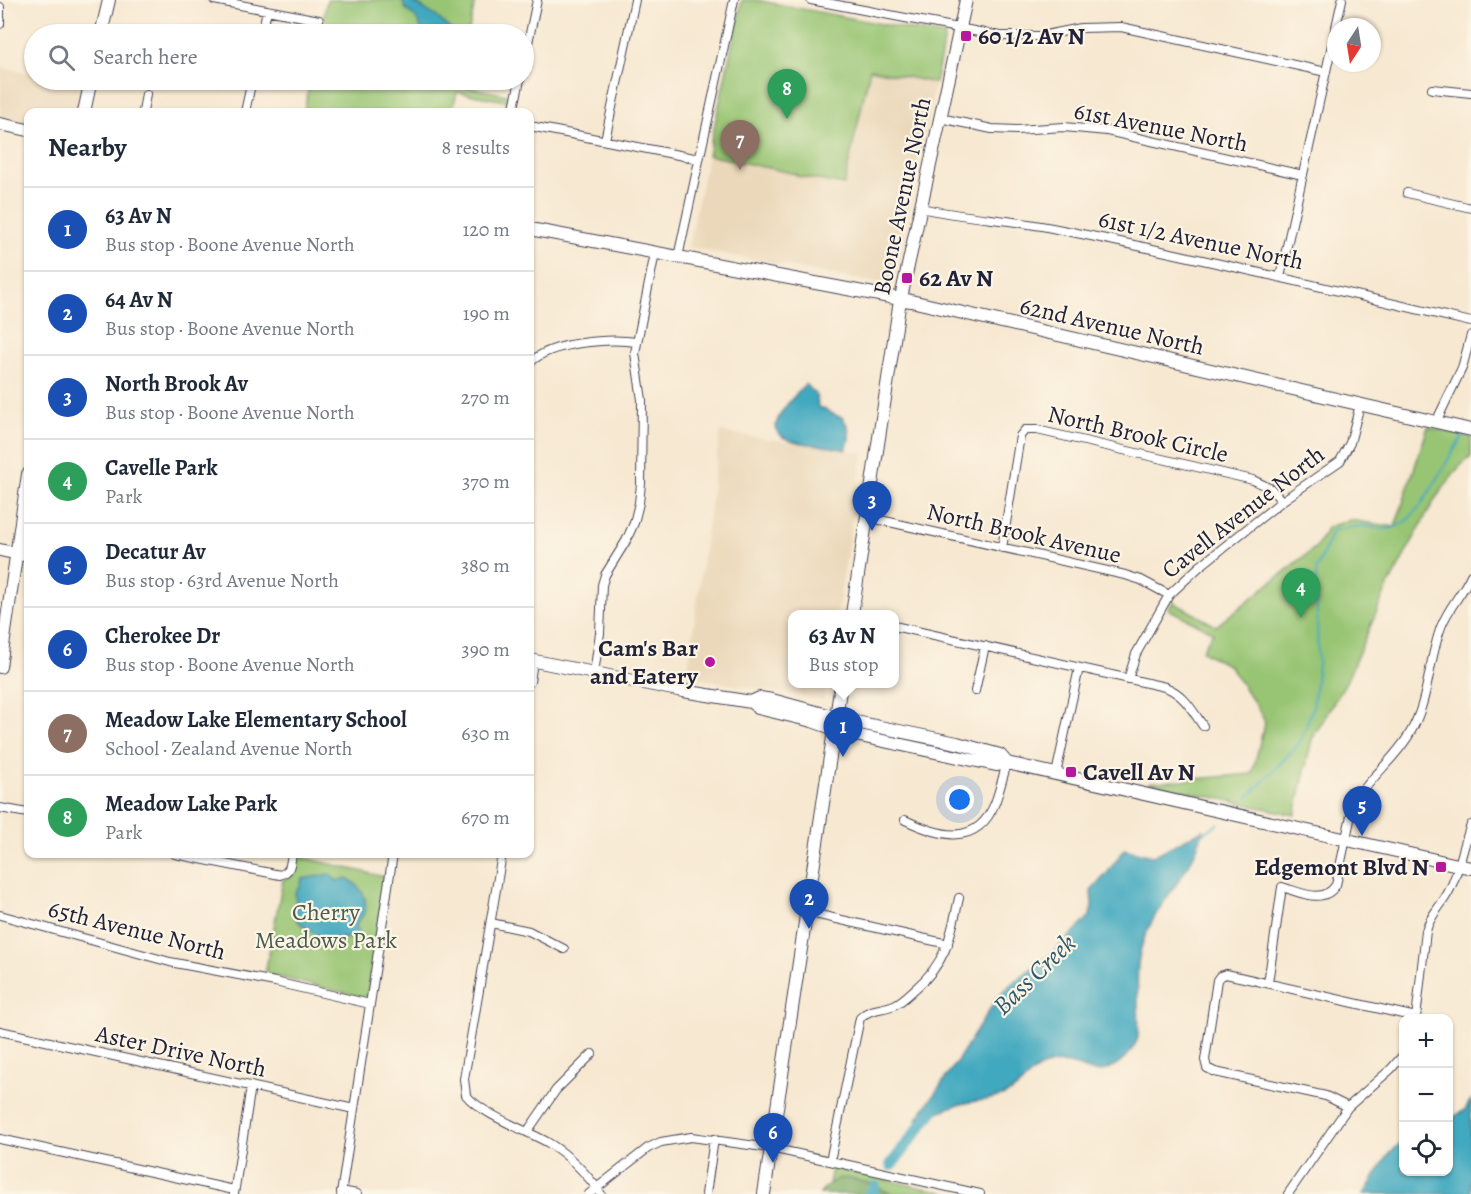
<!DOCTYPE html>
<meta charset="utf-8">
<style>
:root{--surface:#fff;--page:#f6f6f7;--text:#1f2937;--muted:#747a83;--line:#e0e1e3;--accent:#ea580c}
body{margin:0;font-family:Alegreya,serif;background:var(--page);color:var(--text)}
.controls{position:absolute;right:18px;bottom:18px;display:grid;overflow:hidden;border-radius:12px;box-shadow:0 2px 4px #0004}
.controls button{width:54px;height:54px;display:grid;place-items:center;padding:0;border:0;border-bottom:2px solid var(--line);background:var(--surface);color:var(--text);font:30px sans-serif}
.compass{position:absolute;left:1327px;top:18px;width:54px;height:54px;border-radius:50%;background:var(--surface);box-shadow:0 2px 4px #0004;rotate:192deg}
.you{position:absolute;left:960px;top:800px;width:21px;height:21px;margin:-15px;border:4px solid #fff;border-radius:50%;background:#1a73e8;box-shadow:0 0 0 9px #1a73e833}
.badge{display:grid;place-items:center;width:39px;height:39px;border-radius:50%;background:var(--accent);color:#fff;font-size:20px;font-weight:700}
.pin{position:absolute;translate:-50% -50px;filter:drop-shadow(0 2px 3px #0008)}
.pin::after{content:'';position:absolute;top:32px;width:21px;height:18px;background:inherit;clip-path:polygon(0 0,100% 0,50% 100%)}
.popup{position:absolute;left:788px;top:610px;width:111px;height:78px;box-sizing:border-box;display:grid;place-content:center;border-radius:12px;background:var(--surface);filter:drop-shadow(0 2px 4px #0005);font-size:20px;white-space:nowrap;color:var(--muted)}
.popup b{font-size:22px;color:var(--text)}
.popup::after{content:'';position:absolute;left:50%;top:100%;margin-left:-12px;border:12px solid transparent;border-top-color:var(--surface)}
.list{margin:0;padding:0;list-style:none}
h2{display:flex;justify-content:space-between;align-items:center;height:78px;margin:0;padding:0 24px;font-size:26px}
h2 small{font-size:20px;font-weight:400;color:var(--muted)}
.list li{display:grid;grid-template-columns:39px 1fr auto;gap:18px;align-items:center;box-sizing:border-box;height:84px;padding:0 24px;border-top:2px solid var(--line)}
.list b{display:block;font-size:22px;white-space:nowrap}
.list p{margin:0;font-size:20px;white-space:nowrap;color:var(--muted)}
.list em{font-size:20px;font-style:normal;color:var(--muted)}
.icon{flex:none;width:33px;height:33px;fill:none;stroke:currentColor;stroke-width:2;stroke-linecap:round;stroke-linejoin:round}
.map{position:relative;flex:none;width:1471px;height:1194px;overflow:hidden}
.search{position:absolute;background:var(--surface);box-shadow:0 2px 4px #0004;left:24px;top:24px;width:510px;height:66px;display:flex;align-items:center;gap:15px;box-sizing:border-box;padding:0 21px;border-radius:33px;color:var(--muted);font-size:22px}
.panel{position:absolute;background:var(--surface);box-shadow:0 2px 4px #0004;left:24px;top:108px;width:510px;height:750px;border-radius:12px}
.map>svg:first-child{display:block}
.built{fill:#ebd8ba}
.green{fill:#98c573;stroke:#5d7457;stroke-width:1.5}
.forest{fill:#7aaa65;stroke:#4e6650;stroke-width:1.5}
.water{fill:#3fa8bf;stroke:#30657d;stroke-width:1.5}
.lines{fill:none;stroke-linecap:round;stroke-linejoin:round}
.stream{stroke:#3fa8bf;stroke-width:2}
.river{stroke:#3fa8bf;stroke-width:12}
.street-casing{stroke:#424052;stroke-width:10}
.secondary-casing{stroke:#424052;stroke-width:14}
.street{stroke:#fff;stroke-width:8}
.secondary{stroke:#fff;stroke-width:12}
.poi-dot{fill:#b5179e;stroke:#fcf5e5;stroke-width:2}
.labels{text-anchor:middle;stroke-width:4.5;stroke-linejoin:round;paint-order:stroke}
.poi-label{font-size:24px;font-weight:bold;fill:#22223b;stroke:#fcf5e5;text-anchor:start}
.street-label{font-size:24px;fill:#22223b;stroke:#fcf5e5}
.park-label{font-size:24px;fill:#4b5b4f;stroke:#fcf5e5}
.water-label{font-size:26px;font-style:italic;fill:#2e5870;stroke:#fcf5e5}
</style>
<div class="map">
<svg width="1471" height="1194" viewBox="0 0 1471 1194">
<rect width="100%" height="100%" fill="#fcf5e5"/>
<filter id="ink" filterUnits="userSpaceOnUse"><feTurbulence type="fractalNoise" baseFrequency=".0167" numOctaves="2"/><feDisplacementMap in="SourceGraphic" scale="12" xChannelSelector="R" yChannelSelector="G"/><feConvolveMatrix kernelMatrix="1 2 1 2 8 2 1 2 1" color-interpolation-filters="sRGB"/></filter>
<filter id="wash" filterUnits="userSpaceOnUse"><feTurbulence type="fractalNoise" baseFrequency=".008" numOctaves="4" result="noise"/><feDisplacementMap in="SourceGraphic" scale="24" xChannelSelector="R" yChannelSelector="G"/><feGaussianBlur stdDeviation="1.35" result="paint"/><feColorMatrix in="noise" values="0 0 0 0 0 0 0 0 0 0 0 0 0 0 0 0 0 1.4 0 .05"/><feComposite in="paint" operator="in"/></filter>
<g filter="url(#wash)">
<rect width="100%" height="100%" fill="#f7e8d1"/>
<!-- built -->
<path class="built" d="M0,67l34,7v6h24l26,5 -6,27h-50v12l-28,-6z
M870,68l65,15 -45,203 -202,-39 20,-92 136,29z
M720,432l143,21 -26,161h-45v70h34l-2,16 -137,-23z"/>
<!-- green -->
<path class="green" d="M327,0h141l7,2 -7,32h-148z
M742,0h14l189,36 -10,47 -65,-14 -26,116 -47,-9 -1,-2 -88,-19z
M310,80h149l-1,5 54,11 -2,6 -53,-10 -5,20h-148z
M1428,427l43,10v20l-12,10 -24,32 -49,91 -40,92 -34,57 -17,76 -147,-32 104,-9 13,-52 -9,-17 -27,-39 -27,-15 11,-19 -45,-23 5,-7 43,24 100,-79 12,-20 22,-7 45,7z
M297,856l88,21 -18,121 -102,-24 18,-94 9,-5z
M832,1168l114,25 -119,1z"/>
<!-- forest -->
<path class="forest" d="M846,1178l23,5 22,11h-71c6,-10 14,-15 26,-16z"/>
<!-- water -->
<path class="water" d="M402,0h9l26,17 19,17h-32l-8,-16 -11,-10z
M806,384l11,12 1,11c9,2 15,9 24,10 9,12 9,19 4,33 -51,-11 -105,-2 -40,-66z
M1203,830c-11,45 -46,70 -60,112 -11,31 -2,64 -5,96 -6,16 -27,37 -46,33 -14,-4 -24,-10 -40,-7 -23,5 -24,18 -41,28 -12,7 -27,8 -40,10 -17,3 -33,9 -47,18l-7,-1 39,-56 39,-62 16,-17 45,-34 34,-34 2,-11 -1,-14 17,-19 16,-23 29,7z
M330,874l7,7 10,-3c19,11 26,29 9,46l3,11c-25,8 -50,3 -65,-20l2,-9 -1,-13 5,-6 2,-8z
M1471,1100v94h-107c9,-13 25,-47 39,-51l1,29h44l1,-52 16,-10z"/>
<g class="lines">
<!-- stream -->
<path class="stream" d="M1247,798l51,-53 7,-15 8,-24 5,-42 -2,-94 17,-40c9,-1 19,-3 28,-4 9,0 19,4 27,3 34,-4 56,-71 77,-95
M1202,834l16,-10"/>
<!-- river -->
<path class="river" d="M891,1165l43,-56
M870,1194l5,-7"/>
</g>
</g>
<g filter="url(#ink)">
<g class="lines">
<!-- street casing -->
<g class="street-casing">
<path id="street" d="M214,0l105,20
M811,0l189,36h41l40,-8 40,-1 205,45
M0,7v17
M262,34l5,-24
M524,62l13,-62
M1432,89l39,4
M143,112l3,-18
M245,112l7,-32
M513,112l7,-32
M940,118l52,11 25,1 47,-3 43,4 196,44
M530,126l169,33
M605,140l30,-140
M1407,193l64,15
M921,208c43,10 87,11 131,20 140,28 280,61 419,94
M678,257l56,-257
M1280,277l62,-277
M530,363c19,-21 80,-25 107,-21
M1436,422l26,-54 9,-33
M867,517l258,58 16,5 28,15
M1002,548l18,-112 5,-6h12l216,50 17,8 12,13
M894,626l271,61c19,7 27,23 38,39
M594,673l6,-40 2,-48 3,-10 21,-34 8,-18 5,-20 2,-19 1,-84 -7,-47 20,-100
M1128,679l8,-25 33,-59 30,-28 83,-66 58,-40 10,-18 10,-38
M530,682l3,-21
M975,691l10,-45
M1056,774l23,-106
M0,808l28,5
M905,820c34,16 72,28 90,-17 5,-13 8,-27 12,-40
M175,854l105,21c11,-3 10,-11 12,-21
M502,854l-38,225 2,16c14,18 59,35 81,47 22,13 40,32 54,52
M806,912l142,32
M0,915l170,47 105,20 95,22
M491,923l38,8 35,18
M1268,983l14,-96c18,5 41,18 54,-2l17,-79c14,-27 42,-46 57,-73 19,-32 18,-71 31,-106 7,-19 22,-34 30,-52
M1416,1018l10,-87c4,-17 17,-26 24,-42 10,-20 13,-43 21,-64
M0,1031l354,78
M1348,1107l-22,-11 -111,-24 -8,-4 -2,-8 12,-80 3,-4 6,-2 190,43
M527,1132l29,-42 36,-36
M0,1139l234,51
M830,1161l30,-143c9,-10 23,-8 34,-13 9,-4 15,-11 22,-17 31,-26 35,-53 43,-90
M341,1191l16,3
M234,1194l17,-108
M341,1194l52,-340
M589,1194l59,-46 13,-6 30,-5 80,11 209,46
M706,1194l8,-55
M1288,1194l60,-87 43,-38 13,-15"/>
</g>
<!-- secondary casing -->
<g class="secondary-casing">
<path id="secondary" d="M101,34l8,-34
M84,112l7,-32
M0,124l28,6
M530,229l381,72 560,129
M0,550l28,6
M852,614l47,-307 67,-307
M530,660l153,31 68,11 7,6 54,13 34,12 150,32 11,-2 464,105
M0,667l28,-193
M751,702l9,-4 12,2 74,20 111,23 43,12 7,8
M764,1194l77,-510"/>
</g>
<!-- street -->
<use href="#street" class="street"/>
<!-- secondary -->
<use href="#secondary" class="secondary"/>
</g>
</g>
<!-- markers -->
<g class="poi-dot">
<rect x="960" y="30" width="12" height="12" rx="3"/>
<rect x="901" y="272" width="12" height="12" rx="3"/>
<circle cx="710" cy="662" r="6"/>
<rect x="1065" y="766" width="12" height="12" rx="3"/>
<rect x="1435" y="861" width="12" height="12" rx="3"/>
</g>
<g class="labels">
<!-- poi labels -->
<g class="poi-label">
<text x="978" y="44">60 1/2 Av N</text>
<text x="919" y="286">62 Av N</text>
<text x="698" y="656" text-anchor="end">Cam's Bar<tspan x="698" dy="28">and Eatery</tspan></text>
<text x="1083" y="780">Cavell Av N</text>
<text x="1429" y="875" text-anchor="end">Edgemont Blvd N</text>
</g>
<!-- street labels -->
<g class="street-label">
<text transform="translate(1161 127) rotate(11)" y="8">61st Avenue North</text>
<text transform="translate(902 196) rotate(-78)" y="8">Boone Avenue North</text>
<text transform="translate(1201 240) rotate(12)" y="8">61st 1/2 Avenue North</text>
<text transform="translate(1112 326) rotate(13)" y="8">62nd Avenue North</text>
<text transform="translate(1138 434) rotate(13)" y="8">North Brook Circle</text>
<text transform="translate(1243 512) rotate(-38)" y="8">Cavell Avenue North</text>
<text transform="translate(1024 533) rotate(13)" y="8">North Brook Avenue</text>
<text transform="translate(137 930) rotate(14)" y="8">65th Avenue North</text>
<text transform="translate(181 1051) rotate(12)" y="8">Aster Drive North</text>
</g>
<!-- park labels -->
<g class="park-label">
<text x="326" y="920">Cherry<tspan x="326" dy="28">Meadows Park</tspan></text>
</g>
<!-- water labels -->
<g class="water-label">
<text transform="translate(1034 974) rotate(-44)" y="9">Bass Creek</text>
</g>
</g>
</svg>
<div class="controls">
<button>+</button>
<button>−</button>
<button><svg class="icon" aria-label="locate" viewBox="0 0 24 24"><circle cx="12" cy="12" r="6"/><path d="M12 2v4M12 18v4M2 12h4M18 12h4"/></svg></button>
</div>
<svg class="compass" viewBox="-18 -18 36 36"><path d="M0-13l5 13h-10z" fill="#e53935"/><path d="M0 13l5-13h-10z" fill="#747a83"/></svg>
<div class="you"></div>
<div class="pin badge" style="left:843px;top:757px;background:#1a4fb4">1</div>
<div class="popup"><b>63 Av N</b>Bus stop</div>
<div class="pin badge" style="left:809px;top:929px;background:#1a4fb4">2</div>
<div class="pin badge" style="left:872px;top:531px;background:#1a4fb4">3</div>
<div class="pin badge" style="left:1301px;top:618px;background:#2e9e5b">4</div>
<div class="pin badge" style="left:1362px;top:836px;background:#1a4fb4">5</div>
<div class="pin badge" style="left:773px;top:1163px;background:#1a4fb4">6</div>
<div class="pin badge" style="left:740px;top:170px;background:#8d6e63">7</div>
<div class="pin badge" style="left:787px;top:119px;background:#2e9e5b">8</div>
<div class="search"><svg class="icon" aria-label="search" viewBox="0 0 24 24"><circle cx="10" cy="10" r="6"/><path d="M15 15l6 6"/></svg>Search here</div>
<section class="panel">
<h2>Nearby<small>8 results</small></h2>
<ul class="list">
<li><span class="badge" style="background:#1a4fb4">1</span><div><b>63 Av N</b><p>Bus stop · Boone Avenue North</p></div><em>120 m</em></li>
<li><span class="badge" style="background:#1a4fb4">2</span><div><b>64 Av N</b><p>Bus stop · Boone Avenue North</p></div><em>190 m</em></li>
<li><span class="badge" style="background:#1a4fb4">3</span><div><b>North Brook Av</b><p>Bus stop · Boone Avenue North</p></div><em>270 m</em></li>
<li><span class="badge" style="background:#2e9e5b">4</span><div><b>Cavelle Park</b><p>Park</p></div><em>370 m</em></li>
<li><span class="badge" style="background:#1a4fb4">5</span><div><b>Decatur Av</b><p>Bus stop · 63rd Avenue North</p></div><em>380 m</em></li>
<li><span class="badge" style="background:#1a4fb4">6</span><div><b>Cherokee Dr</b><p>Bus stop · Boone Avenue North</p></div><em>390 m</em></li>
<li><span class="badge" style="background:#8d6e63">7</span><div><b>Meadow Lake Elementary School</b><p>School · Zealand Avenue North</p></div><em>630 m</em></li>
<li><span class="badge" style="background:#2e9e5b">8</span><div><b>Meadow Lake Park</b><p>Park</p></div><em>670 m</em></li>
</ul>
</section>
</div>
